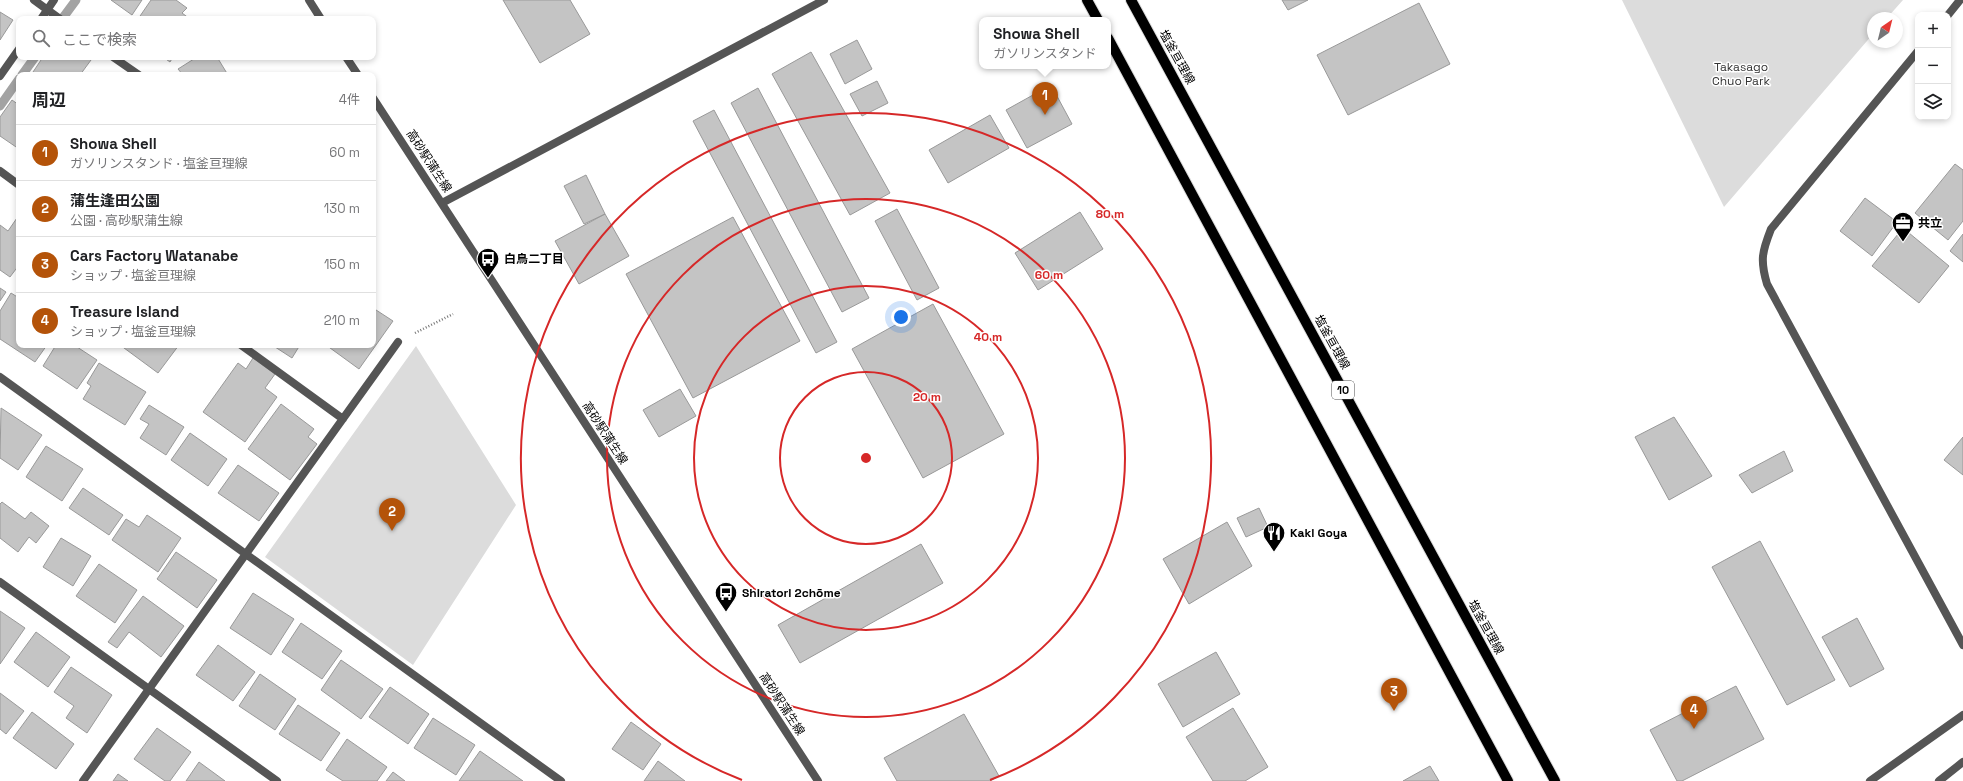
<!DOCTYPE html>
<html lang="ja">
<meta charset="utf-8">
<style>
:root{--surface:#fff;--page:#f6f6f6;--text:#202124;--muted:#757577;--line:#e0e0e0;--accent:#b45309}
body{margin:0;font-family:"Space Grotesk","Noto Sans JP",sans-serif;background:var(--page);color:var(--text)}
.controls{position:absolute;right:12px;top:12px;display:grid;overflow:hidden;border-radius:8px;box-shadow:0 2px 6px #0003}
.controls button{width:36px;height:36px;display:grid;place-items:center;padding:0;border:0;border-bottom:1px solid var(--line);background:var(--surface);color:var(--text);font:20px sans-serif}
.compass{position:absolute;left:1867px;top:12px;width:36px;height:36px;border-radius:50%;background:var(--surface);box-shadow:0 2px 6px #0003;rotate:35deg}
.you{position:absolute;left:901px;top:317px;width:14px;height:14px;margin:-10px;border:3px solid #fff;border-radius:50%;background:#1a73e8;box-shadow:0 0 0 6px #1a73e833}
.badge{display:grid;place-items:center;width:26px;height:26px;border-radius:50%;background:var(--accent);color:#fff;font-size:13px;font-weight:700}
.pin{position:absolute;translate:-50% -33px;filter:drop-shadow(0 1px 2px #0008)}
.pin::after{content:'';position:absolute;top:21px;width:14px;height:12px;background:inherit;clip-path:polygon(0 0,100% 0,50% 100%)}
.popup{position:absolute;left:979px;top:17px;width:132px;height:52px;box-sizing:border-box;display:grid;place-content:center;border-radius:8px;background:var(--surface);filter:drop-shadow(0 1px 3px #0005);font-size:13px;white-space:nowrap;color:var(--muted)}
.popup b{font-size:15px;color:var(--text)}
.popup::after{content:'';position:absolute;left:50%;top:100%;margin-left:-8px;border:8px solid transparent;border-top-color:var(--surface)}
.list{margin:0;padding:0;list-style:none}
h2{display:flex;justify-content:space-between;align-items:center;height:52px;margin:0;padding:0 16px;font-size:17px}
h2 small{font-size:13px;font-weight:400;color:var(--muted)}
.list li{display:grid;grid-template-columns:26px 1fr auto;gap:12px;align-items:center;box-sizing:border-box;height:56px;padding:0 16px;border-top:1px solid var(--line)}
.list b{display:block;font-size:15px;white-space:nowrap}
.list p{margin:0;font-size:13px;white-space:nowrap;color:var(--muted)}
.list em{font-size:13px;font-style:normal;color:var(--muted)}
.icon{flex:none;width:22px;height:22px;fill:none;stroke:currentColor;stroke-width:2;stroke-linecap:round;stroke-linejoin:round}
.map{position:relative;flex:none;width:1963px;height:781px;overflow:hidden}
.search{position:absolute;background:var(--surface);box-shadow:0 2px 6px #0003;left:16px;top:16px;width:360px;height:44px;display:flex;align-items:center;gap:10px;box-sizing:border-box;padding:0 14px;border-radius:8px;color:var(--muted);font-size:15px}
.panel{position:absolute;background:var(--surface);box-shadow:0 2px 6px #0003;left:16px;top:72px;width:360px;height:276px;border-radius:8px}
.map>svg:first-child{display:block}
.green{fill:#dcdcdc}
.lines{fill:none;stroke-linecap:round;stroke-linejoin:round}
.stream{stroke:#a3a3a3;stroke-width:9}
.building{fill:#c4c4c4;stroke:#999}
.primary-casing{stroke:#dbdbdb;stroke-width:12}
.path{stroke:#777;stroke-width:2.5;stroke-dasharray:1 2;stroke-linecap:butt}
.minor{stroke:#555;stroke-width:8}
.tertiary{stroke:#555;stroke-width:8}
.primary{stroke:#000;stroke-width:10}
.ring{fill:none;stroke:#d62828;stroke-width:2}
.labels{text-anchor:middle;stroke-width:3;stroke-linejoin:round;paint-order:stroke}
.shield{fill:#fff;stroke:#4c4c4c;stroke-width:1}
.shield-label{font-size:11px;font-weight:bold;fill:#000}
.street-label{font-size:12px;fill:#000;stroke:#fff}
.park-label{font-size:12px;fill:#333;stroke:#fff}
.poi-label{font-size:12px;font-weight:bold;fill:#000;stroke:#fff;text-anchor:start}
.centre{fill:#d62828;stroke:#fff;stroke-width:2}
.ring-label{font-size:12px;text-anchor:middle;font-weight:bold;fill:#d62828;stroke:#fff;stroke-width:3;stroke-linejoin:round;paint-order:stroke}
</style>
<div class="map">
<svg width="1963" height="781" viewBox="0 0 1963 781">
<rect width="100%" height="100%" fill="#fff"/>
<!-- green -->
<path class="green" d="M1622,0h281l-16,18h-14v16l-149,173z
M416,346l100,159 -103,160 -148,-108z"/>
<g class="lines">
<!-- stream -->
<path class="stream" d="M62,19l14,-19
M22,75l13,-18
M0,106l19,-27"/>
</g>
<!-- building -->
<path class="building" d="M111,0h31l-10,15z
M151,0h25l11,8 -5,5 8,6h-52z
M503,0h67l20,34 -50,29z
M1282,0h26l-20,10z
M1419,3l31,61 -102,51 -31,-60z
M0,12l13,8 -13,20z
M857,40l15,29 -27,15 -15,-30z
M811,52l79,141 -40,22 -78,-141z
M43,57h44l4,3 -11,15h-49z
M163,57h10l-3,5z
M197,57h20l11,18h-45l-5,-6z
M877,81l11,22 -26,13 -12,-22z
M1051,85l21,39 -45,24 -21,-38z
M758,88l111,210 -27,14 -111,-209z
M12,100l7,5v44l-19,-13v-19z
M714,110l123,232 -21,11 -123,-232z
M990,115l19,33 -61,35 -19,-33z
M1955,164l8,6v51l-15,19 -33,-27z
M586,175l19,39 -21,10 -20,-38z
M1865,198l32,24 -25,34 -32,-25z
M897,209l42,79 -22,12 -42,-79z
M1080,212l23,37 -65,41 -23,-37z
M605,214l24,42 -50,28 -24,-43z
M19,215v50l-9,12 -10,-7v-45l8,6z
M733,217l67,124 -107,57 -67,-124z
M1903,228l46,38 -30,37 -47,-37z
M1963,234v28l-13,-11z
M0,288l6,4 -6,9z
M11,293l8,5v47h28l-12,17 -35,-23v-28z
M933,304l71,130 -81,44 -71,-129z
M373,308l20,13 -34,48 -33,-24h47z
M56,345h18l23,15 -20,29 -34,-23z
M120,345h59l-21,28z
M272,345h28l-8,13z
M253,358l22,16 -10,14 12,9 -32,45 -42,-30 35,-49 8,6z
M99,363l47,29 -21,33 -42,-26 8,-13 -4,-3z
M680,389l16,27 -37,21 -16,-27z
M281,404l33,25 -6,8 9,7 -27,36 -42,-31z
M149,405l35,22 -18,28 -26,-17 9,-14 -9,-5z
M1,408l41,27 -24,35 -18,-12z
M1674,417l38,59 -43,24 -34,-63z
M190,433l37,26 -19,27 -37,-26z
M1963,437v38l-19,-15z
M46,446l37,23 -21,32 -36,-24z
M1784,451l9,20 -41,22 -13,-18z
M238,465l41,28 -20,28 -41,-28z
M83,488l40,27 -14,20 -40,-27z
M2,502l23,17 6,-7 18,14 -13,17 -7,-6 -11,15 -18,-14v-34z
M1259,508l9,19 -22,10 -9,-19z
M147,515l34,23 -23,34 -46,-32 14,-21 13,8z
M1227,522l25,44 -63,38 -26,-45z
M61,538l30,18 -18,30 -30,-19z
M1760,541l75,139 -48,25 -75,-138z
M921,544l22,39 -143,80 -22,-38z
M176,552l41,28 -20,28 -40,-29z
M99,564l38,26 -22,33 -39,-27z
M253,593l41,26 -23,36 -41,-27z
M143,596l41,30 -23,31 -32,-25 -12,16 -9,-6z
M0,611l25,17 -25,36z
M1857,618l27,51 -34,18 -28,-50z
M301,623l41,28 -20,28 -40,-27z
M36,632l34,25 -22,30 -34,-25z
M218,645l37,27 -22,29 -37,-26z
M1216,652l24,42 -57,33 -25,-43z
M341,660l42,29 -22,30 -40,-29z
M71,667l41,28 -25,38 -21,-15 8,-12 -20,-14z
M260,674l36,25 -21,31 -36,-24z
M1736,686l28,53 -82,42h-5l-27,-51z
M390,687l39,27 -21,30 -39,-27z
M0,693l24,18 -18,23 -6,-5z
M298,705l42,28 -19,28 -42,-27z
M1233,708l35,59 -23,14h-32l-27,-44z
M32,712l42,32 -18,25 -43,-31z
M964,714l35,62 -9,5h-93l-13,-23z
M433,718l42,27 -19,30 -42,-27z
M631,722l30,22 -18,26 -31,-21z
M157,728l34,24 -21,29h-5l-31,-22z
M347,739l40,28 -10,14h-34l-17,-11z
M480,751l43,30h-64z
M658,761l27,20h-41z
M199,762l26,19h-39z
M1430,766l9,15h-36z
M393,772l12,9h-19z
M118,774l10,7h-15z"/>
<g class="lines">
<!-- primary casing -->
<g class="primary-casing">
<path id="primary" d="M1087,0l11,20
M1131,0l424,781
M1108,38l400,743"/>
</g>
<!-- path -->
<path class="path" d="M415,333l38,-19"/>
<!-- minor -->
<path class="minor" d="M34,0l26,19
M41,19l13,-19
M113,57l26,18
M0,76l19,-27
M0,171l19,14
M241,345l102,74
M0,377l561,404
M0,582l277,199
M83,781l315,-439"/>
<!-- tertiary -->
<path class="tertiary" d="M309,0l12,19
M1948,15l12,-15
M1918,51l-147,178c-9,23 -11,31 -4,55l196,361
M346,57l12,18
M373,98l445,683
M442,203l382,-203
M1870,781l93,-66
M1939,781l24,-19"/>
<!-- primary -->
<use href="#primary" class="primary"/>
</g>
<!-- distance rings -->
<g class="ring">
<circle cx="866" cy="458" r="86"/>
<circle cx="866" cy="458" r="172"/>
<circle cx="866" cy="458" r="259"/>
<path d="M742 780A345 345 0 1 1 990 780"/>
</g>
<!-- icons -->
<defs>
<g id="office-pin" transform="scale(1.15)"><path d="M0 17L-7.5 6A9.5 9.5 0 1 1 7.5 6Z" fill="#000" stroke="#fff"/><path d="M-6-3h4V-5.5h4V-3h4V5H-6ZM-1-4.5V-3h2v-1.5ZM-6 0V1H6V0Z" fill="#fff"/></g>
<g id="bus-pin" transform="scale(1.15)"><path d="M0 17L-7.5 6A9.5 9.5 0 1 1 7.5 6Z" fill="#000" stroke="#fff"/><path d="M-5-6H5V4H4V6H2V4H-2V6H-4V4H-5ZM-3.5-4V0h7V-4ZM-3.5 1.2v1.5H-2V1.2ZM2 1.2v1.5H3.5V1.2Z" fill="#fff"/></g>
<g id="restaurant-pin" transform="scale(1.15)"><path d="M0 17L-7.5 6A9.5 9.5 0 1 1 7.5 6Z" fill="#000" stroke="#fff"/><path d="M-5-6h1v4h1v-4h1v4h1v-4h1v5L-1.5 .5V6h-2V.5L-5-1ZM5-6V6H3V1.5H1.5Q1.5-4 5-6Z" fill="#fff"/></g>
</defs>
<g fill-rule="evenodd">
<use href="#office-pin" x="1903" y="223"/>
<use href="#bus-pin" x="488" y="259"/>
<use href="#restaurant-pin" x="1274" y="533"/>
<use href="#bus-pin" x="726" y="593"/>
</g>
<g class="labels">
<!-- shield labels -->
<rect class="shield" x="1332" y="381" width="22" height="18" rx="3"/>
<g class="shield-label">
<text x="1343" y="394">10</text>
</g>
<!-- street labels -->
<g class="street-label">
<text transform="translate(1177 57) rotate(61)" y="4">塩釜亘理線</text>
<text transform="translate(429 161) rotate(57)" y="4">高砂駅蒲生線</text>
<text transform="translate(1332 342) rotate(61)" y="4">塩釜亘理線</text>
<text transform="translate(605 433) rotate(57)" y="4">高砂駅蒲生線</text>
<text transform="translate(1486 627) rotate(61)" y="4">塩釜亘理線</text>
<text transform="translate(782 704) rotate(57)" y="4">高砂駅蒲生線</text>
</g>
<!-- park labels -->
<g class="park-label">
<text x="1741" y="71">Takasago<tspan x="1741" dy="14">Chuo Park</tspan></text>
</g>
<!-- poi labels -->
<g class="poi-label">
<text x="1918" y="227">共立</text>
<text x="504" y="263">白鳥二丁目</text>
<text x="1290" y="537">Kaki Goya</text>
<text x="742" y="597">Shiratori 2chōme</text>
</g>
</g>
<circle cx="866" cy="458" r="6" class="centre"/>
<g class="ring-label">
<text x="1110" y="218">80 m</text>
<text x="1049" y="279">60 m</text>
<text x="988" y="341">40 m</text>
<text x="927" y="401">20 m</text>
</g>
</svg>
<div class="controls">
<button>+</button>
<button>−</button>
<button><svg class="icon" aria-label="layers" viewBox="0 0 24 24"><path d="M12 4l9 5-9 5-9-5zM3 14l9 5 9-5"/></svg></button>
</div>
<svg class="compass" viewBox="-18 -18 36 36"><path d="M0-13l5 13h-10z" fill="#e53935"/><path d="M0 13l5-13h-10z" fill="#757577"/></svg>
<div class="you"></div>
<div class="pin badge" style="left:1045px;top:115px">1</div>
<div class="popup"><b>Showa Shell</b>ガソリンスタンド</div>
<div class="pin badge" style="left:392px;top:531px">2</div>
<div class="pin badge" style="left:1394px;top:711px">3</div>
<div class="pin badge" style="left:1694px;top:729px">4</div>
<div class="search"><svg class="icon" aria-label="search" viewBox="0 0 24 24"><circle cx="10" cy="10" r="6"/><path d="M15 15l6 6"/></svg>ここで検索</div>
<section class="panel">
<h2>周辺<small>4件</small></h2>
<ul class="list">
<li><span class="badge">1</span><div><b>Showa Shell</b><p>ガソリンスタンド · 塩釜亘理線</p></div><em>60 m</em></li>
<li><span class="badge">2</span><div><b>蒲生逢田公園</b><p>公園 · 高砂駅蒲生線</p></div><em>130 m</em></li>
<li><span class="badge">3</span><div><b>Cars Factory Watanabe</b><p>ショップ · 塩釜亘理線</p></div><em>150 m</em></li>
<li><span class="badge">4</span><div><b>Treasure Island</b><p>ショップ · 塩釜亘理線</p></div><em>210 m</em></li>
</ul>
</section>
</div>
